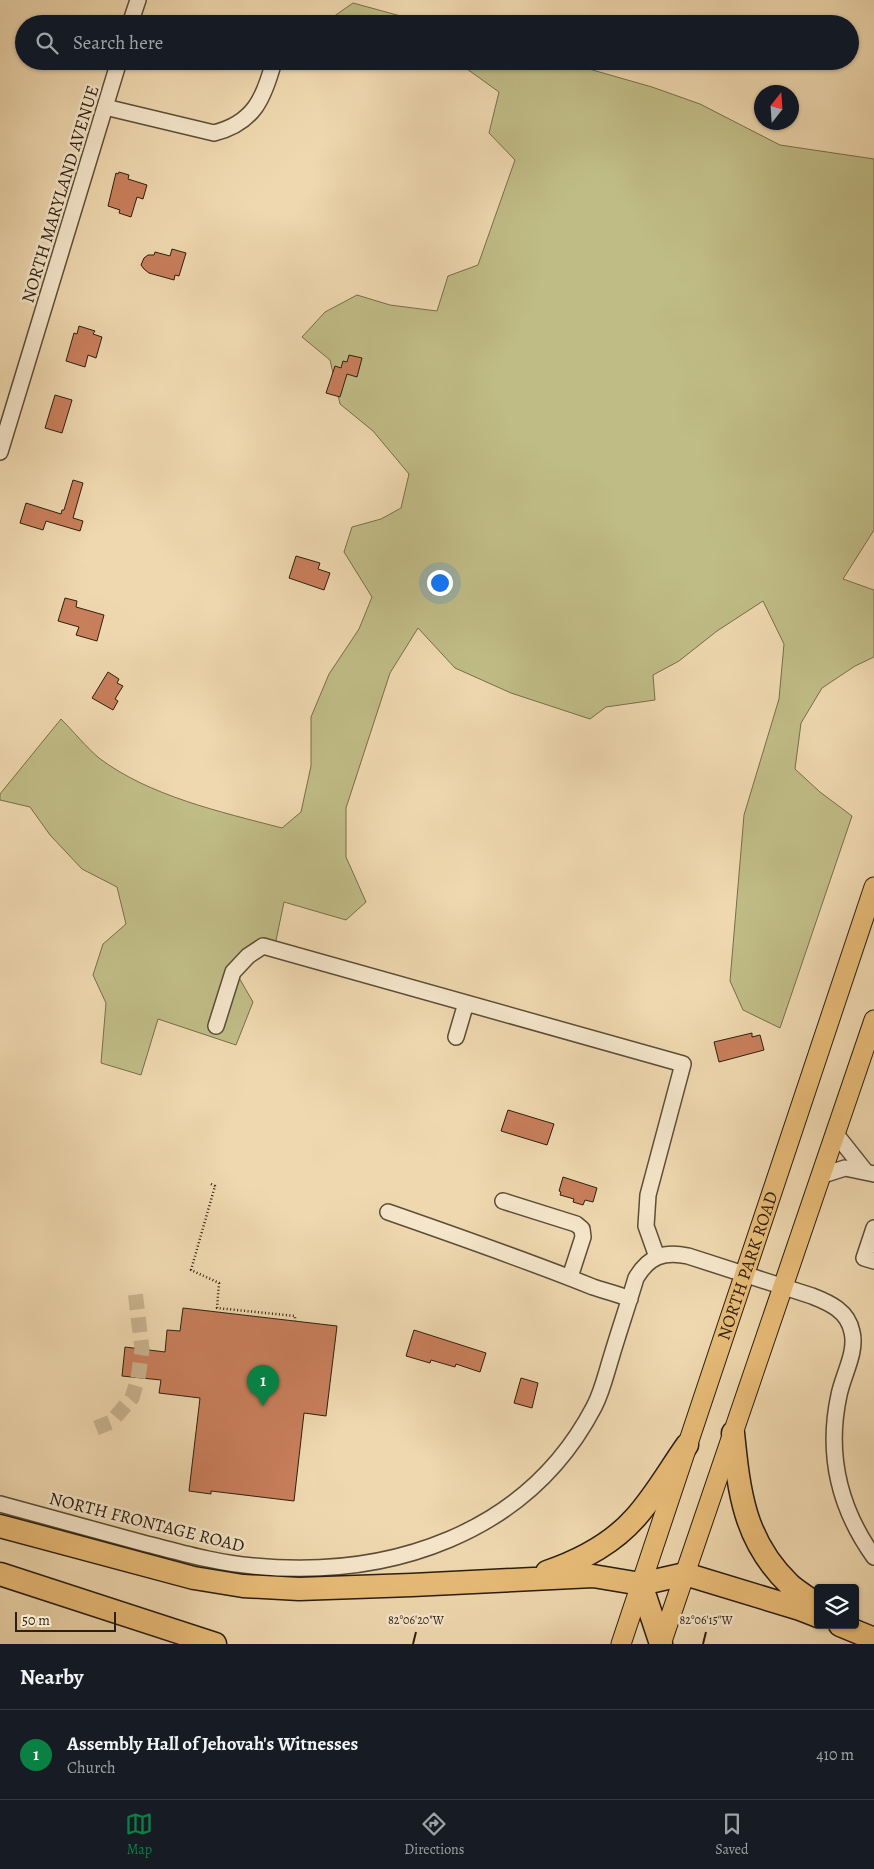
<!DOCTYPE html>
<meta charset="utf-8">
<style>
:root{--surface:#171b24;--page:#20242c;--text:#f1f3f6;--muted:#9ea1a6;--line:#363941;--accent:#0b8043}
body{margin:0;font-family:Alegreya,serif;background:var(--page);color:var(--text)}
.controls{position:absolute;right:15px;bottom:15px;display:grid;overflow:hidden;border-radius:5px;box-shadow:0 1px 4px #0004}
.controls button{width:45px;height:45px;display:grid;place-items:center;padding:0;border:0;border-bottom:1px solid var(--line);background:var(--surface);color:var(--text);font:25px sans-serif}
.compass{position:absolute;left:754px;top:85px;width:45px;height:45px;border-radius:50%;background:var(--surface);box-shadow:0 1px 4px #0004;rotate:17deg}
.scale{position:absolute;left:15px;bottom:12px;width:101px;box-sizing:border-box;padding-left:5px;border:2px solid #2b1f11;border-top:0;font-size:14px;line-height:18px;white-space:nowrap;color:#2b1f11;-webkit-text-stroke:4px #f5e6cb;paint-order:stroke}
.you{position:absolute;left:439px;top:582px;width:18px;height:18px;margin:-12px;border:4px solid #fff;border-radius:50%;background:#1a73e8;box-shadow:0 0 0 8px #1a73e833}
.badge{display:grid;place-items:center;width:32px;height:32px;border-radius:50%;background:var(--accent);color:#fff;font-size:16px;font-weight:700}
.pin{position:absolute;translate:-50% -41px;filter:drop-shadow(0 1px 2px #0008)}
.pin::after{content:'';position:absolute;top:26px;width:18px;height:15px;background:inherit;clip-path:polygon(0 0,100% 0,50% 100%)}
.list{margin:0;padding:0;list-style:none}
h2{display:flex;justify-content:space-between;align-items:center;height:65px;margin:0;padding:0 20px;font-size:21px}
h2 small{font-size:16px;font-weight:400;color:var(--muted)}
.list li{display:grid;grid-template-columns:32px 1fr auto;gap:15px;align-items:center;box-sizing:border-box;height:90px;padding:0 20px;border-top:1px solid var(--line)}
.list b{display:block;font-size:19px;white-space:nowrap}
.list p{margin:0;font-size:16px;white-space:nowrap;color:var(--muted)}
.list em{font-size:16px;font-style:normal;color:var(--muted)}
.icon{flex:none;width:28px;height:28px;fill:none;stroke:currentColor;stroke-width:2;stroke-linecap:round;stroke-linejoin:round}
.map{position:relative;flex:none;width:874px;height:1644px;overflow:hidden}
.search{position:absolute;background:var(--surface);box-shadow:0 1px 4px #0004;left:15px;right:15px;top:15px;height:55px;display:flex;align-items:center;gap:12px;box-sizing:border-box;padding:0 18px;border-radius:28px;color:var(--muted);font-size:19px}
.sheet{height:155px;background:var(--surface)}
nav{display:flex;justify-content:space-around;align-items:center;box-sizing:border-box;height:70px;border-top:1px solid var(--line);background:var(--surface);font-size:14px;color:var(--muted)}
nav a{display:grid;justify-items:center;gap:2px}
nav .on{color:var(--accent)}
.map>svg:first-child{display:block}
.green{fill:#c0bc86;stroke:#766e4c}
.building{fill:#c97f5c;stroke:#2b1f11}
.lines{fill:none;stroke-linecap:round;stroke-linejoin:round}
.minor-tunnel{stroke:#c8b38f;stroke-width:15;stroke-dasharray:15 8;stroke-linecap:butt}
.minor-casing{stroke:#5c4d38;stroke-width:18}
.major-casing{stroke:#2b1f11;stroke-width:21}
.highway-casing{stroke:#2b1f11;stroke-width:25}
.path{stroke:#2b1f11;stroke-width:2.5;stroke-dasharray:1 2.5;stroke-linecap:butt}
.minor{stroke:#f5e6cb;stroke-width:15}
.major{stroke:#e8bc78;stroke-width:19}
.highway{stroke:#e8bc78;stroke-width:22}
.ticks{fill:none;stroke:#2b1f11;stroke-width:2}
.labels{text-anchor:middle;stroke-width:5;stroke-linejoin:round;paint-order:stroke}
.street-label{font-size:18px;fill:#2b1f11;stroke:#f5e6cb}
.ticks-label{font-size:12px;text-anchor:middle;fill:#2b1f11;stroke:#f5e6cb;stroke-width:5;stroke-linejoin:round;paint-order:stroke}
</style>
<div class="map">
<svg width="874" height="1644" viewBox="0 0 874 1644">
<rect width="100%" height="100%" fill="#efd8af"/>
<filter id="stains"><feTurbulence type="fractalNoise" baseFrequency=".004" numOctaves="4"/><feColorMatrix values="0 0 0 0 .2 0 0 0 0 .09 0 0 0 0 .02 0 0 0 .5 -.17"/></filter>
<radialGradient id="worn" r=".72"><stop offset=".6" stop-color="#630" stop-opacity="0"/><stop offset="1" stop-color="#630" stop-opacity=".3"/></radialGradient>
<!-- green -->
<path class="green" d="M353,3l77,21h-107z
M438,61h123l91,26 48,17 80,41 94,14v371l-31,49 31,11v67l-19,9 -33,22 -21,35 -6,46 25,23 32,24 -72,212 -37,-18 -13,-29 14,-166 35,-116 5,-55 -21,-43 -46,30 -38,30 -26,14 2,25 -49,7 -16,12 -79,-26 -56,-25 -37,-40 -28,45 -44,135v49l20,45 -20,18 -62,-18 -10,48 -40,19 19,33 -17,43 -78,-26 -17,56 -40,-12 5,-60 -13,-28 10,-31 23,-20 -9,-37 -35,-18 -32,-34 -20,-28 -30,-7v-6l61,-75c13,13 25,28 38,39 50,38 122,54 183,70l19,-16 10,-46v-49l18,-43 30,-45 13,-32 -28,-45 8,-25 29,-8 20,-11 8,-34 -36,-43 -33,-27 -10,-44 -28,-23 23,-25 32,-17 33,10 47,6 11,-35 30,-11 37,-105 -26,-27 10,-41 -32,-23z"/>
<!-- building -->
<path class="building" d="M119,172l10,3 -1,4 19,6 -4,14 -6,-2 -6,20 -12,-4 1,-3 -12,-4 8,-33 2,1z
M172,249l14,4 -7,23 -4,-1 -1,5 -25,-7 -5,-4 -3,-4 3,-7 4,-3h6l1,-3 15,4z
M79,326l16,5 -2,3 9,3 -6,21 -8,-3 -3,12 -19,-6 8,-28 3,1z
M349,355l13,3 -5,19 -10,-3 -7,23 -14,-4 9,-27 6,2 2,-7 4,1z
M55,395l17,5 -10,33 -17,-5z
M73,480l10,3 -10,35 10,3 -3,10 -34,-10 -3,9 -23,-7 6,-20 35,11 1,-4h2z
M296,556l24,7 -2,6 12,4 -6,17 -35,-12z
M65,598l12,3 -1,6 28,8 -7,26 -21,-6 3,-8 -21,-6z
M108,672l11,7 -2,4 6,3 -8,13 3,2 -5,9 -21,-12z
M752,1033v4l8,-2 4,15 -45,12 -5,-20z
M508,1110l46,14 -7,21 -46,-14z
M563,1177l34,11 -4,14 -8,-2 -2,5 -10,-3 1,-3 -14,-4 1,-3 -2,-1z
M183,1308l154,18 -11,90 -22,-3 -10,88 -83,-10v3l-22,-3 11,-93 -41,-5 2,-13 -39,-4 3,-29 40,5 2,-22 13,1z
M414,1330l72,23 -6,19 -24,-8 -1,3 -24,-7 -1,3 -24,-7z
M521,1378l17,5 -6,25 -18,-5z"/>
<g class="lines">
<!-- minor-tunnel -->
<path class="minor-tunnel" d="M96,1428l15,-6 21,-24 6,-20 4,-29 -7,-58"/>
<!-- minor casing -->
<g class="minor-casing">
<path id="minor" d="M130,24l8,-24
M105,107l109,26c40,-10 50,-35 60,-72
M0,452l119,-391
M216,1026l17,-54 15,-16 15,-10 420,118 -35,131 -2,31 11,31
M456,1037l10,-34
M835,1133l31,39
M820,1176l25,-8 29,6
M503,1201l73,23 6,5 1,8 -13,40
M388,1212c69,24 138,48 205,75 12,4 25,7 37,12
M874,1228l-10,30 10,3
M0,1504c48,13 95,26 143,39 36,9 73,20 110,23 136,13 274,-31 341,-159 8,-15 12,-33 17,-49 8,-27 17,-53 25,-80 13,-22 28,-27 52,-22l124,40c18,7 36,15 40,36 5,20 -9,43 -13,63 -13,60 0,113 35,162"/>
</g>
<!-- major casing -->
<g class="major-casing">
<g id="major">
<path id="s1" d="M621,1644l253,-757"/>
<path d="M661,1644l213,-624"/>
</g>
</g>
<!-- highway casing -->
<g class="highway-casing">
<path id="highway" d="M733,1433c6,59 11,108 57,152 8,7 18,13 28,20
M0,1526l194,52 49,8 56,3 113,-4 181,-9 48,8 44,-10 115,35 18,7
M547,1572c32,-11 65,-28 88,-54 20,-22 35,-49 52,-73
M0,1574l215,70
M641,1584l20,60
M840,1625l34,14"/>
</g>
<!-- path -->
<path class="path" d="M211,1184l4,2 -24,84 28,13 -2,25 78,8v5"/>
<!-- minor -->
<use href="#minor" class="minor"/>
<!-- major -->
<use href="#major" class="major"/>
<!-- highway -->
<use href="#highway" class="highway"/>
</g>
<!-- ticks -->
<path class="ticks" d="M413,1644l3,-12M703,1644l3,-12"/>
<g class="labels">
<!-- street labels -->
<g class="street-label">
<text transform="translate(60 194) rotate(-73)" y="6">NORTH MARYLAND AVENUE</text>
<text dy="6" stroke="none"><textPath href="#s1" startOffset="399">NORTH PARK ROAD</textPath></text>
<text transform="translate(147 1522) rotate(14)" y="6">NORTH FRONTAGE ROAD</text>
</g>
</g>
<g class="ticks-label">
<text x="416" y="1624">82°06'20"W</text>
<text x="706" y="1624">82°06'15"W</text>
</g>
<rect width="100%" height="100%" filter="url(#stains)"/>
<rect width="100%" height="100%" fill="url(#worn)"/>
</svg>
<div class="controls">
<button><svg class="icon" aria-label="layers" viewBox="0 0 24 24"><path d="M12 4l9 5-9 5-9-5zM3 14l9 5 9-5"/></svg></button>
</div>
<svg class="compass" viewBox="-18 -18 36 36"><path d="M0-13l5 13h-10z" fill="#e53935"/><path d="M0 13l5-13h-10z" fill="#9ea1a6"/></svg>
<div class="scale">50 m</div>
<div class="you"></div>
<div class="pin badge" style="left:263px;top:1406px">1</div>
<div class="search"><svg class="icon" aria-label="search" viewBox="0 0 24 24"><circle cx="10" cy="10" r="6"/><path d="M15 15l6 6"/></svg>Search here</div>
</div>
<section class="sheet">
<h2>Nearby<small></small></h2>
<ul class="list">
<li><span class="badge">1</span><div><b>Assembly Hall of Jehovah's Witnesses</b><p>Church</p></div><em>410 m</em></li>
</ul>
</section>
<nav>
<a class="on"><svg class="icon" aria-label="map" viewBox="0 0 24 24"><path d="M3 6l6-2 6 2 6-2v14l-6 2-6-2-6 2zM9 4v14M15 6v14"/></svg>Map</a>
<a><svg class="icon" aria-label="directions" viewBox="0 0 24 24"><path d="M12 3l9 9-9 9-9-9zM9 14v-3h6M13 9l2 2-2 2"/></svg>Directions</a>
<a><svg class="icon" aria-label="saved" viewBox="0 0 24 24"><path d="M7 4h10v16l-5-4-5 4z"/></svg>Saved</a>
</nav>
